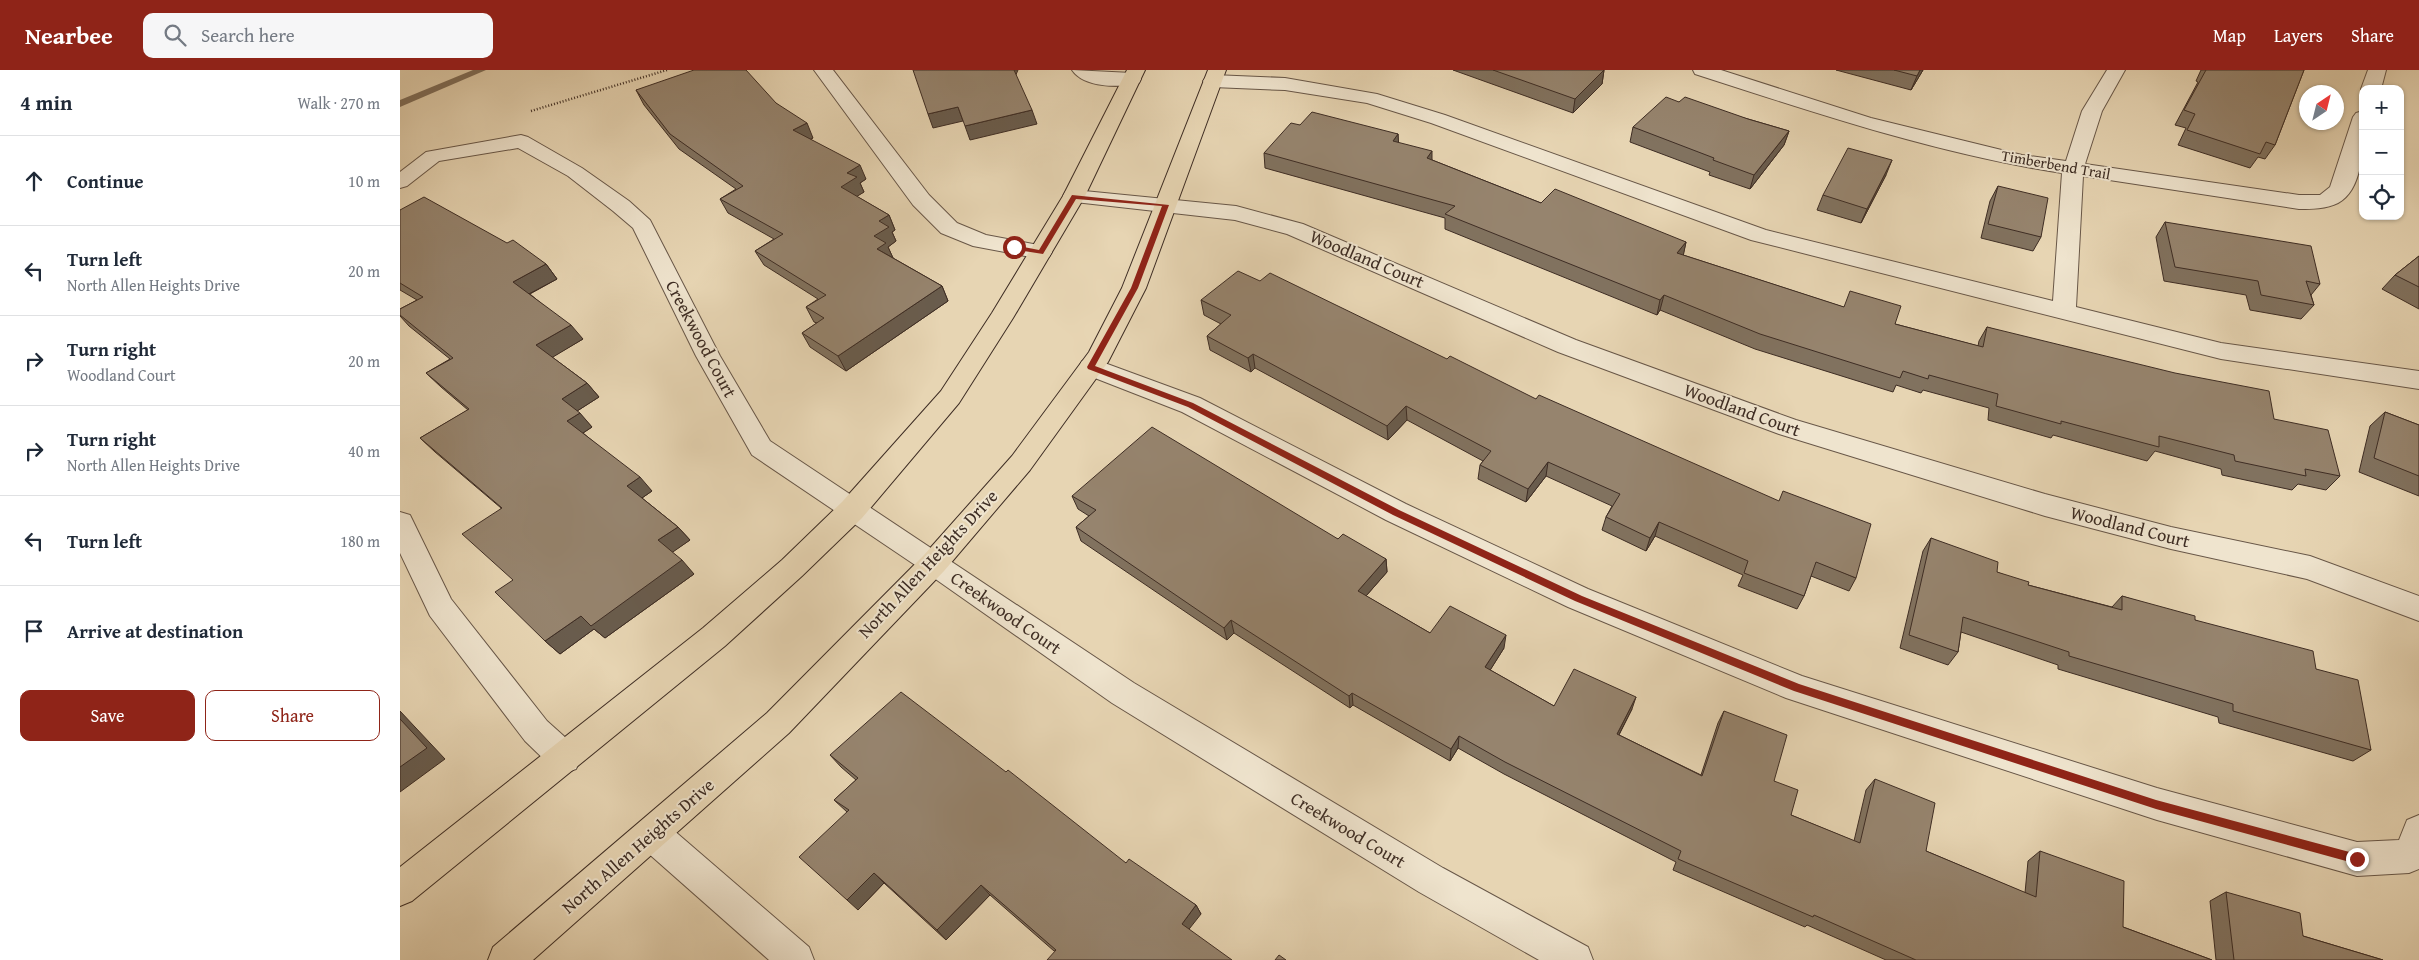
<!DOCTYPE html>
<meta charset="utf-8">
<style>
:root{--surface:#fff;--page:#f6f6f7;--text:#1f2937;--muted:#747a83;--line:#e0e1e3;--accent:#8f2418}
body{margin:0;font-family:"Gentium Book Plus",serif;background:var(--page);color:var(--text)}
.controls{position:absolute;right:15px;top:15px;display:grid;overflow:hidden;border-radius:10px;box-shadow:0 1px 4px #0004}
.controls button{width:45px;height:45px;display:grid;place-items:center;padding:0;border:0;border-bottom:1px solid var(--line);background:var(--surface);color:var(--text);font:25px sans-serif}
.compass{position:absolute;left:1899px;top:15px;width:45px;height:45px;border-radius:50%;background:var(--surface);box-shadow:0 1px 4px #0004;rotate:35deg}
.stop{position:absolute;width:15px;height:15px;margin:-11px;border:4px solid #8f2418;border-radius:50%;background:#fff}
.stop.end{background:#8f2418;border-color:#fff;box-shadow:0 1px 5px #0008}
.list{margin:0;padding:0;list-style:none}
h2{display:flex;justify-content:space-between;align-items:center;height:65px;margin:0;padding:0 20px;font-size:21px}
h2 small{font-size:16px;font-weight:400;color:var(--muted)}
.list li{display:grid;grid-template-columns:32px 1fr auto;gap:15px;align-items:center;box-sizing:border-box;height:90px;padding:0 20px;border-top:1px solid var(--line)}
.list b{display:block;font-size:19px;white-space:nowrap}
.list p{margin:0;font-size:16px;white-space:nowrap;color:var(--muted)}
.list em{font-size:16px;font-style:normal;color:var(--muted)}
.actions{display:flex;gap:10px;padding:15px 20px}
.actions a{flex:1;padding:11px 0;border:1px solid var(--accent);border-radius:10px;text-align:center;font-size:18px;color:var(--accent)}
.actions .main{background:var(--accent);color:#fff}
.icon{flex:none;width:28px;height:28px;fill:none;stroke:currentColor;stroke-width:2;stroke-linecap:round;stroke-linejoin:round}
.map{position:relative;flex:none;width:2019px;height:890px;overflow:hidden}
header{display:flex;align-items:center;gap:30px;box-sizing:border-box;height:70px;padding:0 25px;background:var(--accent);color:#fff}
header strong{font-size:24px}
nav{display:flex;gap:28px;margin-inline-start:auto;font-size:18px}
.search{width:350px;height:45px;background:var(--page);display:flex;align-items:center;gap:12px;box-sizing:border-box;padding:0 18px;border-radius:10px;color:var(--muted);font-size:19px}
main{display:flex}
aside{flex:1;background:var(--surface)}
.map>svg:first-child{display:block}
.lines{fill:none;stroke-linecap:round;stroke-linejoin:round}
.stream{fill:#81705c;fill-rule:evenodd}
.minor-casing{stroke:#685748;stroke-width:2}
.major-casing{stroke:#3e2d24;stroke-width:2}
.path{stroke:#3e2d24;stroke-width:2.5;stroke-dasharray:1 2;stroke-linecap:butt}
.minor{fill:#efe4ce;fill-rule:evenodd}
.major{fill:#e7d5b3;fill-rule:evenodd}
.wall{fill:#81725f;stroke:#3e2d24}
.shaded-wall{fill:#695c4d;stroke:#3e2d24}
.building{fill:#96846e;stroke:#3e2d24}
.route{fill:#8f2418}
.labels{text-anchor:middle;stroke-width:4;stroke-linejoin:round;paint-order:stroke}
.far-street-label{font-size:15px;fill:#3e2d24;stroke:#efe4ce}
.street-label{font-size:18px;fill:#3e2d24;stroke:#efe4ce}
</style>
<header>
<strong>Nearbee</strong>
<div class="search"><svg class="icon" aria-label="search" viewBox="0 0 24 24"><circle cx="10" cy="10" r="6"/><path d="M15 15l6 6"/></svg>Search here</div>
<nav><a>Map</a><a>Layers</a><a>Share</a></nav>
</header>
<main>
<aside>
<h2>4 min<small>Walk · 270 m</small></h2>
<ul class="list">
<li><svg class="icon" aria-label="ahead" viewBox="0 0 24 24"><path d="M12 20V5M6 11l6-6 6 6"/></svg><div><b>Continue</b></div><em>10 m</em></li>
<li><svg class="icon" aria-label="left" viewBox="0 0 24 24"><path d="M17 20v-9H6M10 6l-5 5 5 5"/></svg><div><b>Turn left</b><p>North Allen Heights Drive</p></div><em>20 m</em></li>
<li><svg class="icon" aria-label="right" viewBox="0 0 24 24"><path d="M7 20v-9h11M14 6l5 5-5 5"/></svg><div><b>Turn right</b><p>Woodland Court</p></div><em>20 m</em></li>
<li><svg class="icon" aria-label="right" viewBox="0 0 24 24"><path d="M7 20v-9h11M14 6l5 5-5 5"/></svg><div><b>Turn right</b><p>North Allen Heights Drive</p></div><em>40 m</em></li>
<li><svg class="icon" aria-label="left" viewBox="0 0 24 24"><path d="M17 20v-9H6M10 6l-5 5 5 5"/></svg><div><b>Turn left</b></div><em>180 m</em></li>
<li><svg class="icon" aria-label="arrive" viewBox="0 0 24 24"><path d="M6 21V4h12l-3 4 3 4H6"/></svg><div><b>Arrive at destination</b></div></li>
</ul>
<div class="actions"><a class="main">Save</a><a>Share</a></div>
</aside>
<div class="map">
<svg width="2019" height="890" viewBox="0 0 2019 890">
<rect width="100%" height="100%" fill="#e7d5b3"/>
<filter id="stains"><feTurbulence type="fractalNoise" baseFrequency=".004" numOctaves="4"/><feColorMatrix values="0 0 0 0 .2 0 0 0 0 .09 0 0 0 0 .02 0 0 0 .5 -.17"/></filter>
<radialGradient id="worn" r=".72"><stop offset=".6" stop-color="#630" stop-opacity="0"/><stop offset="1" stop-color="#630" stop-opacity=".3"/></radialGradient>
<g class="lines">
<!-- stream -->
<path class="stream" d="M73,0h13l-86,37v-7z"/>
<!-- minor casing -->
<g class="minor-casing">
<path id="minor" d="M414,0h19l96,125 28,28 29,12 63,12 3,5 -3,5 -8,2 -68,-13 -32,-13 -28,-28z
M672,0l60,3 7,2 2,4 -2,4c-19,5 -55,5 -67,-13z
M1293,0h28l150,48 151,37 44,6 16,-50 25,-41h18l-23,41 -17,53 214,31h21l10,-8 23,-70 3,-4 7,-2c0,26 3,77 -25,92 -12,6 -26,6 -39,6l-216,-33 -7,131 145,36 198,28v18l-198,-30 -470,-119 -320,-117 -64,-20 -82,-13 -72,-3 -7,-2 -3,-4 3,-4 7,-2 72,3 92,16 68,21 321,115 287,71 9,-128c-125,-19 -246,-60 -367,-99z
M1968,0h18l-5,19h-18v2l-2,-2z
M121,65l7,2 54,31 47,33 21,19 70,136 50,85 364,242 309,185 145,79 5,13h-54l-120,-68 -307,-189 -188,-132 -172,-116 -56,-99 -63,-128 -20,-17 -45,-35 -50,-28 -79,13 -32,25 -7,2v-16l26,-20z
M674,120l162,16 67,18 273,116 220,80 249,74 126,33 139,29 109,40v25l-112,-42 -136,-30 -126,-33 -266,-82 -221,-82 -271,-118 -52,-14 -169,-19 -3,-5 3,-5z
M691,288l109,40 206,106 182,85 214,87 355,112 200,54 42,-2 8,-20 12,-5v54l-10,4 -52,3 -200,-56 -371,-122 -218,-91 -182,-87 -204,-108 -100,-39 -3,-6 3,-6z
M0,442l10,3 41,84 96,122 29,26 5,11 -5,11 -11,4 -11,-4 -29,-28 -95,-125 -30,-63z
M252,748l12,4 145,125 5,13h-45l-129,-114 -5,-12 5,-12z"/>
</g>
<!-- major casing -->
<g class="major-casing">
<path id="major" d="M727,0h18l-60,126 -72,122 -54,85 -97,115 -60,58 -77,70 -313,255 -12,5v-39l303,-239 79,-68 60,-58 99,-111 51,-78 71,-117z
M808,0h18l-80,218 -38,74 -78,108 -86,101 -155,162 -256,227h-45l5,-13 274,-234 157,-158 88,-99 77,-104 33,-64z"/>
</g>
<!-- path -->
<path class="path" d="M131,41l136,-41"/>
<!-- minor -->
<use href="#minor" class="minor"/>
<!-- major -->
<use href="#major" class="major"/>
</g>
<!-- wall -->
<path class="wall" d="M1053,0h151l-2,14 -29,29z
M1436,0h87l-12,20z
M1801,0h103l-29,75 -10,14 -7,-2 -8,11 -72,-23 8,-17 -11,-3 23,-43 -2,-1z
M236,20l140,13 37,35 -3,1 56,40 -6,4 4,9 -8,4 33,19 6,15 -3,2 4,9 -8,6 5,11 49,28 6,15 -102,70 -36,-24 -8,-14 15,-10 -3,-1 -8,-15 12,-8 -54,-34 -9,-14 19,-12 -46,-26 -8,-14 16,-10 -57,-40 -35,-44z
M1279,32l69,17 41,12 -5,14 -34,44 -41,-14 1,-3 -80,-30 3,-15z
M900,55l98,9v9l34,17 109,43 145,39 -3,13 160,52 52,17 83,22 1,-5 8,-14 287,92 66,57 -14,14 -28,-6 -6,6 -70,-15 -1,-6 -66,-18 -8,10 -94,-26 -2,3 -63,-18 1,-12 -66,-18 -2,3 -25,-8 -3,7 -138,-43 -95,-39 -3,5 -212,-86v-11l-180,-50 -1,-15z
M1486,105l-25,48 -44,-13 6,-15z
M1598,116l43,51 -8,14 -52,-13 9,-37z
M0,140l146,54 11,15 -27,15 53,45 -31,18 35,26 12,14 -22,14 15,16 -9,6 69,58 -10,7 36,29 12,13 -18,12 22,22 -89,64 -11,-9 -34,25 -15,-13 -32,-61 -12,-72 -66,-56 -15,-14 48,-28 -27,-23 -15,-14 24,-14 -41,-33 -9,-10v-7l17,-9 -17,-10z
M1765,152l155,62 -9,11 3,10 -13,14 -51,-9 -4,-15 -82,-14 -8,-44z
M2019,186v53l-37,-20 13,-14z
M801,230l655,278 -7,13 -38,-15 -7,20 -7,13 -59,-23 5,-11 -88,-39 -9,15 -44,-21 4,-13 6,-11 -66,-30 -20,26 -48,-23 2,-14 3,-4 -76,-41 -19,20 -133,-72 -4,4 -41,-22 -3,-14 14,-12 -17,-9z
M1985,342l34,13v71l-60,-24 11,-46z
M672,426l266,43 48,20 1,13 -21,24 64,37 74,15 -14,22 64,36 78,3 -13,26 82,40 17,-52 6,-12 50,70 17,34 63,26 12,-51 9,-11 51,72 99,42 3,-32 12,-10 83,76 89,33h-326l-79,-35 -2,2 -132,-57 3,-8 -172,-88 -46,-26 -8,13 -97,-56 -3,3 -116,-75 -7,7 -146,-99 -5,-14 13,-11 -11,-7z
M1531,468l66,34 31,13 84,22 10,-11 73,24 121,49 55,81 -18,11 -134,-38 -1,-6 -160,-48v-4l-97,-33 -3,20 -10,13 -48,-17 23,-97z
M430,685l296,108 70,42 5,9 -147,37 -64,-56 -44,45 -62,-57 -26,27 -11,-98 -13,-12 22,-20 -15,-13z
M1826,822l77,44 80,24h-167l-6,-59z"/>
<!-- shaded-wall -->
<path class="shaded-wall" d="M612,0h6l-3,7z
M1204,0l-2,14 -29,29 2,-14z
M1520,0h3l-12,20 6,-14z
M558,37l5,14 -30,7 -5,-14z
M632,40l5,14 -67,16 -5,-14z
M407,53l6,15 -13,7 -7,-15z
M1389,61l-5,14 -34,44 4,-14z
M998,64l1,15 -6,-8z
M1032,81v15l-5,-8z
M1492,90l-6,15 -25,48 6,-14z
M460,95l6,14 -6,4 4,9 -16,10 -7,-15 6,-14z
M489,145l6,15 -3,2 4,9 -8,6 5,11 -16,-9 -3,-13 5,-15z
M1286,172l-3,15 -6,-4z
M146,194l11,15 -32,17 -12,-14z
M542,216l6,15 -102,70 -8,-15z
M1264,225l-4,15 -3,5 3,-15z
M171,255l12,14 -35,21 -12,-15z
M853,284l2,14 -4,4 -3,-14z
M187,313l12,14 -25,16 -12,-14z
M1006,336l1,14 -19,20 -1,-14z
M180,343l12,14 -12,8 -13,-14z
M1148,392l-2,14 -20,26 2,-13z
M240,407l12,14 -13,9 -12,-14z
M1259,452l-4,14 -9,15 4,-13z
M278,457l12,13 -20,14 -12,-14z
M986,489l1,13 -28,32 -1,-13z
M282,490l12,14 -89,64 -11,-9 -34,25 -15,-13 36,-25z
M831,550l3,13 -7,7 -3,-12z
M1106,565l-2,13 -20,32 1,-13z
M952,623l1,12 -3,3 -1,-12z
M1236,627l-4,12 -19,37 4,-12z
M0,641l45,48 -45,33z
M1059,666l-1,12 -8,13 1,-12z
M474,803l10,10 -26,27 -11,-10z
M581,815l9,10 -44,45 -9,-10z
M796,835l5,9 -15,19 -4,-9z"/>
<!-- building -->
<path class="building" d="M294,0h52l30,33 31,20 -14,7 67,35 -13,8 10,4 -16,10 48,28 -10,6 10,6 -15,9 12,7 -9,6 65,37 -104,70 -36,-23 22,-15 -18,-11 20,-12 -71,-44 28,-17 -63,-35 23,-13 -73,-52 -34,-44z
M513,0h101l18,40 -67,16 -7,-19 -30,7z
M1093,0h111l-29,29z
M1494,0h26l-3,6z
M1806,0h98l-29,75 -9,-3 -6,12 -73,-24 8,-16 -11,-4z
M1266,27l13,5 6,-5 63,22 41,12 -35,44 -41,-15 1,-2 -81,-31z
M912,42l86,22 -5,7 39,10 -5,7 114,45 14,-14 131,53 -9,11 167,54 6,-16 51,15 -6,18 88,23 4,-20 188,46 94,18 5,28 54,11 12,46 -35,-7 1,7 -71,-15 -1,-6 -75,-19v11l-98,-26v3l-65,-18 2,-12 -69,-19 -1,4 -25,-8 -3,7 -140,-44 -96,-39 -4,5 -215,-86 10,-8 -191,-53 27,-30 9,2z
M1448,78l44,12 -25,49 -44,-14z
M1598,116l50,12 -7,39 -53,-13z
M24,127l83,46 6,-3 33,24 -33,18 58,43 -35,20 51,38 -25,16 18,14 -13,8 73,56 -13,9 51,41 -20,13 24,20 -91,66 -10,-10 -36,25 -50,-49 18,-12 -51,-46 40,-26 -82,-70 49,-29 -43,-36 27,-15 -53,-43v-6l23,-12 -23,-14v-73z
M1765,152l146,24 9,38 -14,-3 8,24 -53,-10 -3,-14 -83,-14z
M2019,186v31l-24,-12z
M838,201l22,10 10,-8 177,86 3,-3 86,43 3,-4 240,106 4,-10 88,33 -15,54 -40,-16 -12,34 -60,-23 4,-12 -89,-39 -9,16 -44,-21 14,-23 -72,-32 -20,27 -48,-24 11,-14 -85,-45 -19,20 -134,-72 -5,4 -41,-22 24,-21 -30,-15z
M1985,342l34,13v51l-45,-18z
M752,357l186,112 5,-5 43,25 -28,32 72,42 20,-27 56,29 -21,32 69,39 20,-37 62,28 -19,37 85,42 22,-65 63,24 -13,46 24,9 -7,25 69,28 15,-64 60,24 -9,48 110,46 4,-46 84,30 -1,46 89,33h-296l-102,-45 -1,2 -135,-58 3,-8 -176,-89 -46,-26 -8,13 -99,-56 -3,3 -118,-76 -7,8 -148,-101 20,-17 -24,-14z
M1531,468l67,24 -1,10 32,10 -1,3 94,25v-14l73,20v4l118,31 3,18 42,11 13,70 -138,-39v-7l-164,-48v-4l-106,-35 -5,35 -49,-17z
M501,622l105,80 2,-2 118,93 3,-4 67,46 -14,19 50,36h-185l9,-10 -75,-65 -44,45 -63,-57 -27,27 -48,-43 50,-47 -15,-10 24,-22 -28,-23z
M0,649l27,29 -27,19z
M1826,822l74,21 3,23 80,24h-149z
M879,885l7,5h-11z"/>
<!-- route -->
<path class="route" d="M672,125l97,10 -31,83 -43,78 98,37 206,107 183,86 217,88 357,116 201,54 4,2v7l-4,1 -201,-55 -362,-118 -219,-90 -182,-86 -205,-108 -100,-38 -1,-2 44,-79 31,-82 -86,-7 -33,55 -31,-5 2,-4 25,5z"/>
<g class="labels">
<!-- far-street labels -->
<g class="far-street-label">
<text transform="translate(1656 95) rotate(10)" y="5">Timberbend Trail</text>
</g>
<!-- street labels -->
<g class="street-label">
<text transform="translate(967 189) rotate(23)" y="6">Woodland Court</text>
<text transform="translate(301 269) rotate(62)" y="6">Creekwood Court</text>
<text transform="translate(1342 340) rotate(20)" y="6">Woodland Court</text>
<text transform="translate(1730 457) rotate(14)" y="6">Woodland Court</text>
<text transform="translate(528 494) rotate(-47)" y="6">North Allen Heights Drive</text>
<text transform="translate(606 543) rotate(35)" y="6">Creekwood Court</text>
<text transform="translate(948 760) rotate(31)" y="6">Creekwood Court</text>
<text transform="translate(238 776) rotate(-41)" y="6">North Allen Heights Drive</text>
</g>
</g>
<rect width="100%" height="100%" filter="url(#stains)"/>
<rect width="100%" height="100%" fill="url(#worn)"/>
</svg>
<div class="controls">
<button>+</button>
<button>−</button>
<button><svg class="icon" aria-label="locate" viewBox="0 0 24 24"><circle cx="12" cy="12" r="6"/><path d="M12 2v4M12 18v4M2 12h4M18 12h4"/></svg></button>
</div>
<svg class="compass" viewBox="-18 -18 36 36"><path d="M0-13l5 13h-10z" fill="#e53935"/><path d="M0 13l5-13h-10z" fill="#747a83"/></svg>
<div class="stop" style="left:614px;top:177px"></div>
<div class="stop end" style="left:1957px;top:789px"></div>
</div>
</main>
